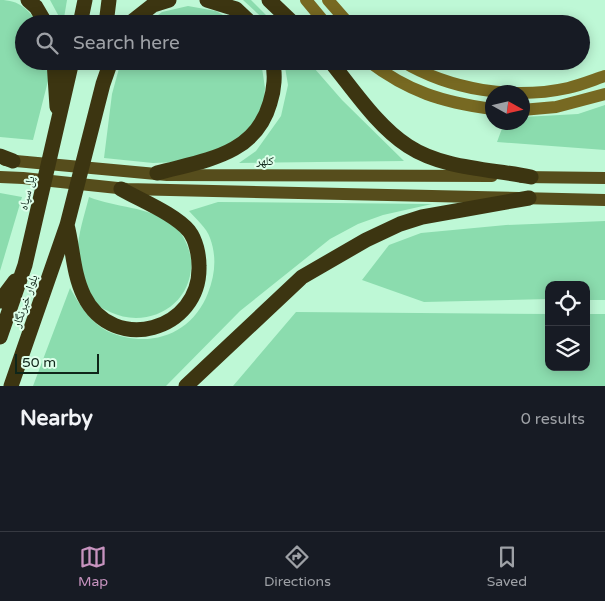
<!DOCTYPE html>
<meta charset="utf-8">
<style>
:root{--surface:#171b24;--page:#242831;--text:#f1f3f6;--muted:#9ea1a6;--line:#363941;--accent:#c793bf}
body{margin:0;font-family:"Varela Round","Noto Naskh Arabic",sans-serif;background:var(--page);color:var(--text)}
.controls{position:absolute;right:15px;bottom:15px;display:grid;overflow:hidden;border-radius:10px;box-shadow:0 2px 12px #0003}
.controls button{width:45px;height:45px;display:grid;place-items:center;padding:0;border:0;border-bottom:1px solid var(--line);background:var(--surface);color:var(--text);font:25px sans-serif}
.compass{position:absolute;left:485px;top:85px;width:45px;height:45px;border-radius:50%;background:var(--surface);box-shadow:0 2px 12px #0003;rotate:98deg}
.scale{position:absolute;left:15px;bottom:12px;width:84px;box-sizing:border-box;padding-left:5px;border:2px solid #0f2619;border-top:0;font-size:14px;line-height:18px;white-space:nowrap;color:#0f2619;-webkit-text-stroke:4px #ddffea;paint-order:stroke}
.list{margin:0;padding:0;list-style:none}
h2{display:flex;justify-content:space-between;align-items:center;height:65px;margin:0;padding:0 20px;font-size:21px}
h2 small{font-size:16px;font-weight:400;color:var(--muted)}
.icon{flex:none;width:28px;height:28px;fill:none;stroke:currentColor;stroke-width:2;stroke-linecap:round;stroke-linejoin:round}
.map{position:relative;flex:none;width:605px;height:386px;overflow:hidden}
.search{position:absolute;background:var(--surface);box-shadow:0 2px 12px #0003;left:15px;right:15px;top:15px;height:55px;display:flex;align-items:center;gap:12px;box-sizing:border-box;padding:0 18px;border-radius:28px;color:var(--muted);font-size:19px}
.sheet{height:145px;background:var(--surface)}
nav{display:flex;justify-content:space-around;align-items:center;box-sizing:border-box;height:70px;border-top:1px solid var(--line);background:var(--surface);font-size:14px;color:var(--muted)}
nav a{display:grid;justify-items:center;gap:2px}
nav .on{color:var(--accent)}
.map>svg:first-child{display:block}
.green{fill:#8bdcae}
.lines{fill:none;stroke-linecap:round;stroke-linejoin:round}
.secondary{stroke:#776922;stroke-width:12}
.primary{stroke:#564d1c;stroke-width:12}
.highway{stroke:#3c3511;stroke-width:15}
.labels{text-anchor:middle;stroke-width:4;stroke-linejoin:round;paint-order:stroke}
.street-label{font-size:12px;fill:#0f2619;stroke:#ddffea}
</style>
<div class="map">
<svg width="605" height="386" viewBox="0 0 605 386">
<rect width="100%" height="100%" fill="#bef8d6"/>
<!-- green -->
<path class="green" d="M0,0c20,0 27,9 39,24h-15v37h25v16l-16,63 -33,-3z
M50,0h17l-4,24z
M243,0h8l24,24h-6z
M188,6l28,5 23,13h-93l16,-12z
M121,61h140l4,27 -1,13 -10,22 -20,20 -54,19 -27,1 -49,-5 8,-64z
M284,61h24l34,39 62,61 -165,2 17,-12 25,-35 7,-31z
M605,105v45l-108,-8 7,-19 18,-1 1,-5 55,-3z
M0,193l22,4 -22,74z
M89,197c27,11 59,9 83,27 10,7 18,24 19,36 3,45 -43,70 -81,52 -6,-3 -14,-6 -18,-13 -4,-5 -6,-14 -8,-21 -2,-5 -6,-12 -6,-18 -2,-21 6,-43 11,-63z
M218,202l214,2 -49,11 -25,9 -28,15 -90,72 -74,75h-133l37,-98c9,16 20,34 37,43 41,19 85,4 101,-38 7,-18 9,-36 2,-55 -3,-10 -15,-20 -21,-27z
M605,221v79h-19v-15h-37v14l-125,3 -62,-22 27,-35 32,-12 85,-8z
M296,312l253,2v53h37v-53h19v72h-372z"/>
<g class="lines">
<!-- secondary -->
<path class="secondary" d="M306,0l20,24
M328,0l21,24
M368,61c41,31 74,41 124,48
M402,61c48,29 111,39 166,27 13,-3 25,-8 37,-12
M522,110l34,-3 49,-13"/>
<!-- primary -->
<path class="primary" d="M5,160l162,15 325,1
M0,177l23,1 104,11 478,11
M522,177l83,1"/>
<!-- highway -->
<path class="highway" d="M28,0l8,7 10,17
M207,0l29,9 16,15
M269,0l25,24
M80,24l5,-24
M106,24l3,-24
M129,24l24,-19 16,-5
M54,61l3,46
M330,61c23,28 47,65 78,85 35,23 83,23 123,31
M0,156l13,5
M157,173c47,-13 98,-17 113,-70 4,-12 6,-30 2,-42
M67,225c6,23 6,49 17,71 29,59 117,35 115,-30 0,-11 -3,-26 -10,-35 -14,-17 -49,-31 -68,-42
M0,301l15,-20
M0,337l25,-72 47,-204
M11,386l56,-161 36,-141 8,-23
M186,386l116,-109 64,-37 34,-16 22,-7 107,-19"/>
</g>
<g class="labels">
<!-- street labels -->
<g class="street-label">
<text x="265" y="165">کلهر</text>
<text transform="translate(27 193) rotate(-77)" y="4">پل سپاه</text>
<text transform="translate(25 301) rotate(-71)" y="4">بلوار خبرنگار</text>
</g>
</g>
</svg>
<div class="controls">
<button><svg class="icon" aria-label="locate" viewBox="0 0 24 24"><circle cx="12" cy="12" r="6"/><path d="M12 2v4M12 18v4M2 12h4M18 12h4"/></svg></button>
<button><svg class="icon" aria-label="layers" viewBox="0 0 24 24"><path d="M12 4l9 5-9 5-9-5zM3 14l9 5 9-5"/></svg></button>
</div>
<svg class="compass" viewBox="-18 -18 36 36"><path d="M0-13l5 13h-10z" fill="#e53935"/><path d="M0 13l5-13h-10z" fill="#9ea1a6"/></svg>
<div class="scale">50 m</div>
<div class="search"><svg class="icon" aria-label="search" viewBox="0 0 24 24"><circle cx="10" cy="10" r="6"/><path d="M15 15l6 6"/></svg>Search here</div>
</div>
<section class="sheet">
<h2>Nearby<small>0 results</small></h2>
<ul class="list">
</ul>
</section>
<nav>
<a class="on"><svg class="icon" aria-label="map" viewBox="0 0 24 24"><path d="M3 6l6-2 6 2 6-2v14l-6 2-6-2-6 2zM9 4v14M15 6v14"/></svg>Map</a>
<a><svg class="icon" aria-label="directions" viewBox="0 0 24 24"><path d="M12 3l9 9-9 9-9-9zM9 14v-3h6M13 9l2 2-2 2"/></svg>Directions</a>
<a><svg class="icon" aria-label="saved" viewBox="0 0 24 24"><path d="M7 4h10v16l-5-4-5 4z"/></svg>Saved</a>
</nav>
